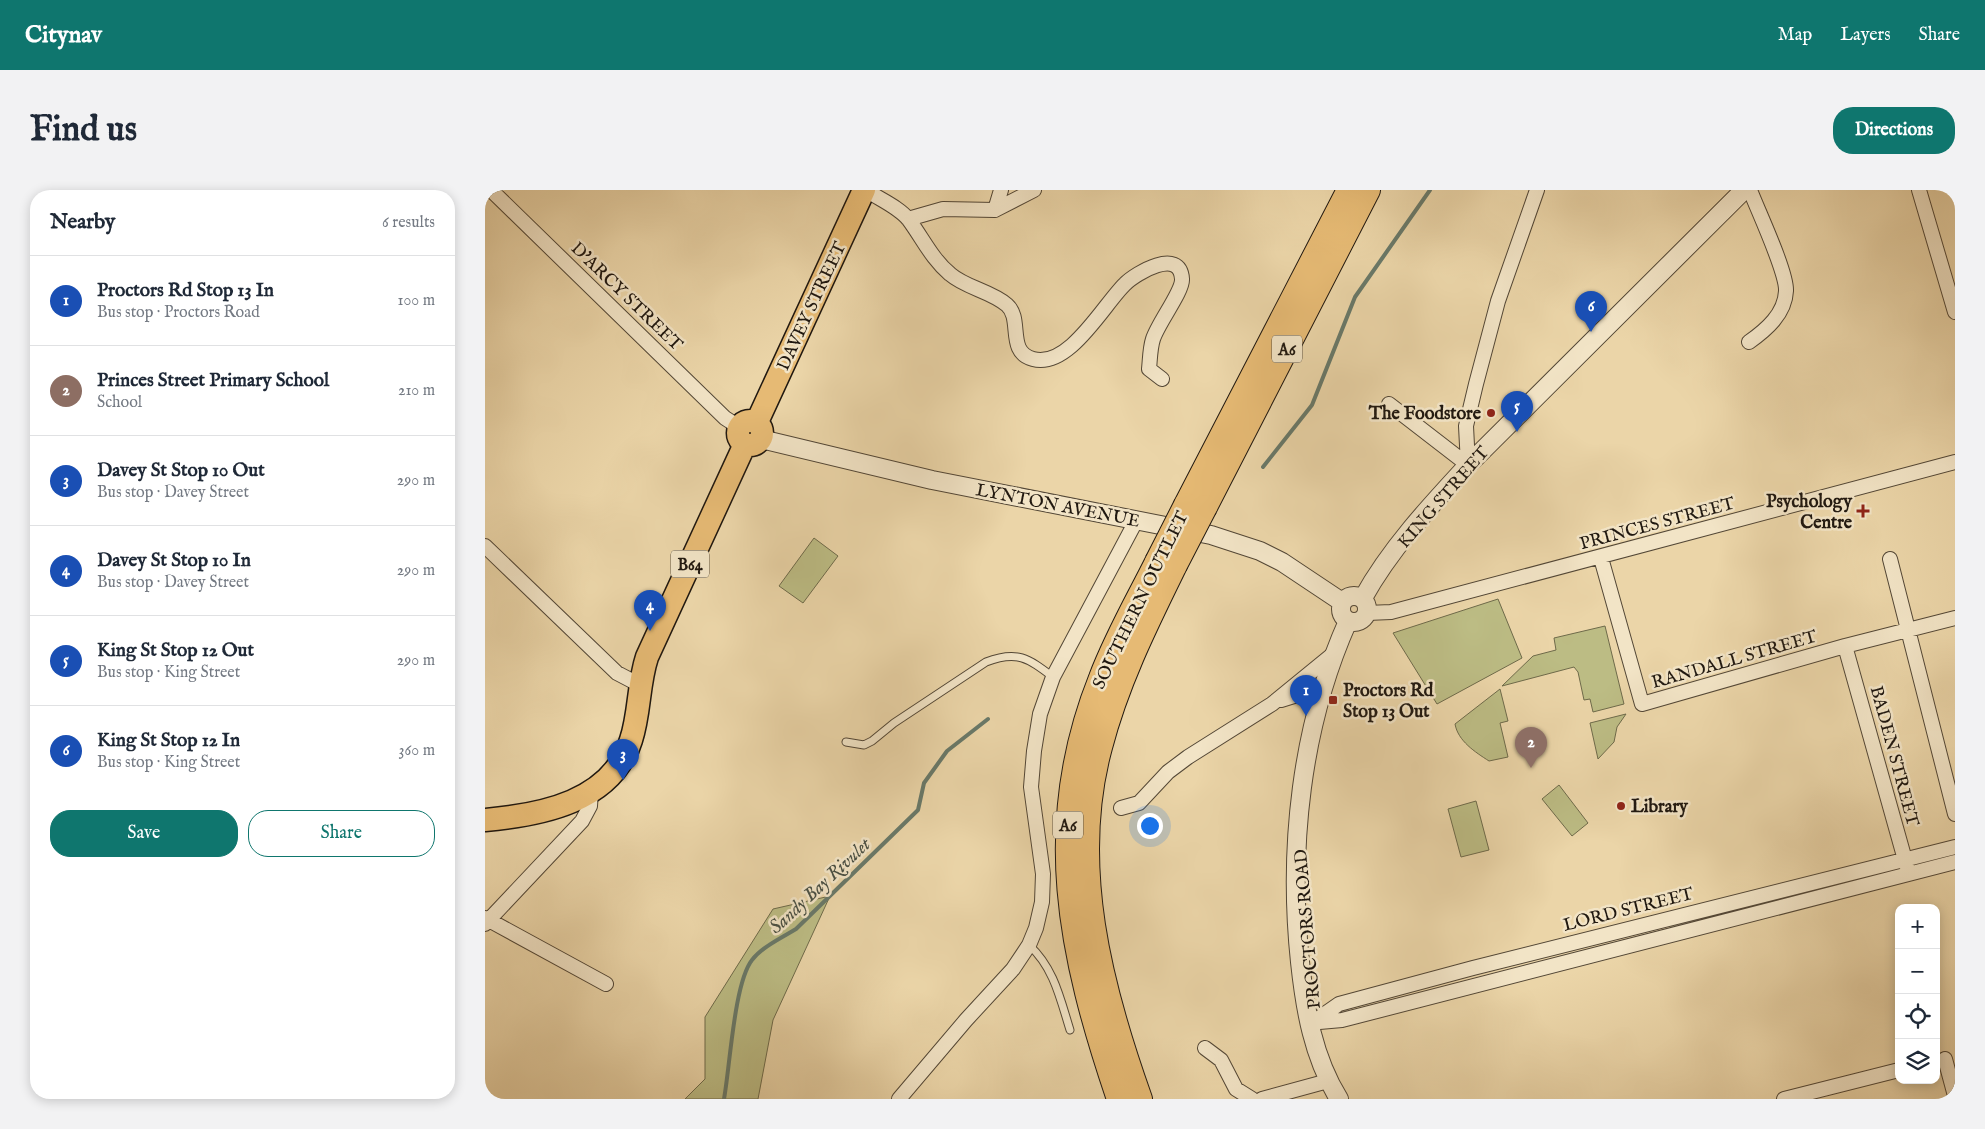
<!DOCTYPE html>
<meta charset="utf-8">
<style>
:root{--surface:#fff;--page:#f2f2f3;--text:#1f2937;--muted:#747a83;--line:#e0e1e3;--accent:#0f766e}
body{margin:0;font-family:"IM FELL English",serif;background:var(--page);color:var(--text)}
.controls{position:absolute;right:15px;bottom:15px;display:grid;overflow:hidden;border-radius:10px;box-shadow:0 2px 12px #0003}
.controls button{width:45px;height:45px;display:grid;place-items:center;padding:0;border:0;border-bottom:1px solid var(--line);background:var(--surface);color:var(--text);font:25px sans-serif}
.you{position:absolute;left:664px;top:635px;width:18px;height:18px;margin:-12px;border:4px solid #fff;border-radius:50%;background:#1a73e8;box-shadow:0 0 0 8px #1a73e833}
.badge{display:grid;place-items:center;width:32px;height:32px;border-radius:50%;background:var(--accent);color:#fff;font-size:16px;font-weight:700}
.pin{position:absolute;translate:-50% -41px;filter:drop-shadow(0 1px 2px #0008)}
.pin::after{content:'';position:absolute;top:26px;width:18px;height:15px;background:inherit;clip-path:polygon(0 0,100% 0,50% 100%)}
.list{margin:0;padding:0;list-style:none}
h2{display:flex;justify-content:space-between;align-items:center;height:65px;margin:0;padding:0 20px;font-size:21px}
h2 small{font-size:16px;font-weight:400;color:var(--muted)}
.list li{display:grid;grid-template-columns:32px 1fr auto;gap:15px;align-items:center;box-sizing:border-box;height:90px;padding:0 20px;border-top:1px solid var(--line)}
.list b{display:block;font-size:19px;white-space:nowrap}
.list p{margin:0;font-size:16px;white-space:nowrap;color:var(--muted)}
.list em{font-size:16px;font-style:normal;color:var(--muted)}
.actions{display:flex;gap:10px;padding:15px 20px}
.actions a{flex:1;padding:11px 0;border:1px solid var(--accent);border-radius:20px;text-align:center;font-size:18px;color:var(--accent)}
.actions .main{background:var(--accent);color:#fff}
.icon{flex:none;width:28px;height:28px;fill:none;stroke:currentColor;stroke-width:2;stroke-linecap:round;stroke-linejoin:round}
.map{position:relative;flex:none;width:1470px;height:909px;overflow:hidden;border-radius:20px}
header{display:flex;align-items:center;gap:30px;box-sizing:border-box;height:70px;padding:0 25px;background:var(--accent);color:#fff}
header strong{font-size:24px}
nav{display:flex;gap:28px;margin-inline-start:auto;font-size:18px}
.intro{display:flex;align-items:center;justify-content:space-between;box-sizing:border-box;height:120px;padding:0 30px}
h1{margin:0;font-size:35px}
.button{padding:12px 22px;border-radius:20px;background:var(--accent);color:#fff;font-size:18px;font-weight:700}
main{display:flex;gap:30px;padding:0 30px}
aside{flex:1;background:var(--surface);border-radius:20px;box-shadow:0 2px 12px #0003}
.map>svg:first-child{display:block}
.green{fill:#bcbc84;stroke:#6e6a4a}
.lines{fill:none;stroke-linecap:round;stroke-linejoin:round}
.stream{stroke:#697969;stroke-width:4}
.service-casing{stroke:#534736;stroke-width:9}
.minor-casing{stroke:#534736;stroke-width:16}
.tertiary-casing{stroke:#534736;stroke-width:20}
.primary-casing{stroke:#201810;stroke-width:25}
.trunk-casing{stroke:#201810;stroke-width:26}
.service{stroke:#f2e4c6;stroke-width:7}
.minor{stroke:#f2e4c6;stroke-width:14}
.tertiary{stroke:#f2e4c6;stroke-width:18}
.primary{stroke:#e6ba74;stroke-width:22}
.trunk{stroke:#e6ba74;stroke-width:24}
.trunk-bridge-casing{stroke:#201810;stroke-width:26;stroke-linecap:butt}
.trunk-bridge{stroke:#e6ba74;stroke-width:24}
.poi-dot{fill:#8f2418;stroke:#f2e4c6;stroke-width:2}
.labels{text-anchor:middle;stroke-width:5;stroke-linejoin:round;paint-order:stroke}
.shield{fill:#f2e4c6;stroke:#5f5547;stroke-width:1}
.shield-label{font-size:16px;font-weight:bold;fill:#201810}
.street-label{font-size:18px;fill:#201810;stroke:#f2e4c6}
.poi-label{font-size:18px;font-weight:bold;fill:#201810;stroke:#f2e4c6;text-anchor:end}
.water-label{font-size:19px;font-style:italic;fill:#4a5044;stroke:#f2e4c6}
</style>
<header>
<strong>Citynav</strong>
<nav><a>Map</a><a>Layers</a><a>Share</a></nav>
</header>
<div class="intro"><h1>Find us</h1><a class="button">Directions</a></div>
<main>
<aside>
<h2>Nearby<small>6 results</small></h2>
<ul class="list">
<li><span class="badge" style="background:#1a4fb4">1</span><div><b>Proctors Rd Stop 13 In</b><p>Bus stop · Proctors Road</p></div><em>100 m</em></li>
<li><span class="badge" style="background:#8d6e63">2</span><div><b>Princes Street Primary School</b><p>School</p></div><em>210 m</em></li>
<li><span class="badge" style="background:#1a4fb4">3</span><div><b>Davey St Stop 10 Out</b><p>Bus stop · Davey Street</p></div><em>290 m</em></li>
<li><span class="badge" style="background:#1a4fb4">4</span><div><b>Davey St Stop 10 In</b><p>Bus stop · Davey Street</p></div><em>290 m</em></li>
<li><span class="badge" style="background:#1a4fb4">5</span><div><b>King St Stop 12 Out</b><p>Bus stop · King Street</p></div><em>290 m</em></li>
<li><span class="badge" style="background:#1a4fb4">6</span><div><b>King St Stop 12 In</b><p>Bus stop · King Street</p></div><em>360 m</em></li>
</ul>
<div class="actions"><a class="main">Save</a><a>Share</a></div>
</aside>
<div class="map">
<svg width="1470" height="909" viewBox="0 0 1470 909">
<rect width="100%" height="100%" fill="#ebd5a8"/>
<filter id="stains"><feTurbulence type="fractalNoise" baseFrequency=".004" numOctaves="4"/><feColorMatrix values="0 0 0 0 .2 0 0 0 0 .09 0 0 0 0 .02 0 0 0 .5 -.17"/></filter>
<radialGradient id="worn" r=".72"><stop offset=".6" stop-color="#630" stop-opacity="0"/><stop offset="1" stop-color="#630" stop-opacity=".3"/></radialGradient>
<!-- green -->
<path class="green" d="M329,348l24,18 -35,47 -24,-17z
M1013,409l24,59 -85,46 -44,-71z
M1120,436l19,78 -31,8 -3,-13 -6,1 -6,-28 -4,-5 -72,19 31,-30 23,-6 -2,-12z
M1015,499l8,32 -8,2 8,34 -19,4c-14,-9 -31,-20 -34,-37z
M1141,524l-9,13 -3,15 -16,17 -8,-36z
M1074,595l29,38 -16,13 -30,-37z
M991,611l13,49 -28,7 -13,-48z
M345,706l-57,124 -15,79h-73l20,-20v-62l68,-108z"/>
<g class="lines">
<!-- stream -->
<path class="stream" d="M778,277l49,-62 43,-108 75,-107
M239,909c6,-32 10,-116 28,-139 10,-13 29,-22 44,-31l122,-119 6,-27 23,-32 41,-32"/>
<!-- service casing -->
<g class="service-casing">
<path id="service" d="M361,552l18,3 8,-4 22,-18 92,-61c31,-12 42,-4 67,15
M544,755c25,23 31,53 41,85"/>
</g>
<!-- minor casing -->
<g class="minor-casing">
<path id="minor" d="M6,0l234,228 14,9
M381,0c13,9 33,17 43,30 14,19 23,39 41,54 16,14 41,17 57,31 16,14 -1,47 26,54 36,10 71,-55 92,-75 11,-11 55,-37 57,-5 1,12 -24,44 -29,60 -3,9 -3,21 -4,30l13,10
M1434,0l36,122
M510,20l6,-20
M423,29l35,-10 52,1 39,-20
M1264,152c17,-12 36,-28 37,-51 1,-19 -28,-80 -36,-101
M904,214l79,61
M983,275l-2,-39 10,-42 22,-83 39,-111
M0,356l132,127 23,12
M1116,368l41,146 203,-58 110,-28
M1405,369l65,255
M882,423l24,-1 564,-150
M1360,456l62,221
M796,510l16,-5 24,5
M636,618l18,-5 29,-31 20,-15 84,-53 60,-49
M0,728l121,66
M0,734l97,-103 8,-15 1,-14
M831,830l23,-16 134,-36 482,-121
M823,833l34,-3 613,-158
M720,858l16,12 15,29 16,10
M1460,869l10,37
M414,909l67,-79 47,-51 16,-24 7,-17 6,-26 1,-28 -12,-87 3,-36 6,-37 13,-37 83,-156
M777,909l66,-18
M1299,909l115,-29"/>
</g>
<!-- tertiary casing -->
<g class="tertiary-casing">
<path id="tertiary" d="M276,249l171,41 279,55 49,16 22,11 60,40
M856 419a13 13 0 1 1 26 0a13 13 0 1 1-26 0Z
M878,408c27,-49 67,-92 105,-133l276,-275
M854,909c-26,-42 -34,-90 -39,-137 -12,-114 1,-236 48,-341"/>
</g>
<!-- primary casing -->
<g class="primary-casing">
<path id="primary" d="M253 243a12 12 0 1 1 24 0a12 12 0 1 1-24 0Z
M272,232l107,-232
M0,630c56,-5 127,-18 146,-80 9,-27 7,-56 16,-83l98,-213"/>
</g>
<!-- trunk casing -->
<g class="trunk-casing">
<path id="trunk" d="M701,315l163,-315
M720,317l163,-317
M634,909c-49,-144 -77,-274 -18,-421 15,-40 37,-78 56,-116
M655,909c-40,-112 -72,-234 -40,-352 17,-65 46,-123 75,-182"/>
</g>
<!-- service -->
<use href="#service" class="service"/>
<!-- minor -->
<use href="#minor" class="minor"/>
<!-- tertiary -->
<use href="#tertiary" class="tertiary"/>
<!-- primary -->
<use href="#primary" class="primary"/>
<!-- trunk -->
<use href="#trunk" class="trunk"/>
<!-- trunk-bridge casing -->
<g class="trunk-bridge-casing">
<path id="trunk-bridge" d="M672,372l29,-57
M690,375l30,-58"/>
</g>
<!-- trunk-bridge -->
<use href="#trunk-bridge" class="trunk-bridge"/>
</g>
<!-- markers -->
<g class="poi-dot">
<circle cx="1006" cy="223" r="5"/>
<path d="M1375.5 313.5h5v5h5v5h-5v5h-5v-5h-5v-5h5z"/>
<rect x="843" y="505" width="10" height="10" rx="2.5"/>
<circle cx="1136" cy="616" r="5"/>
</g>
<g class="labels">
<!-- shield labels -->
<g class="shield">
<rect x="787" y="145.5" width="30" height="27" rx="4"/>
<rect x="186" y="360.5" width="38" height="27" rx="4"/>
<rect x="568" y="621.5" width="30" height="27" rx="4"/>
</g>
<g class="shield-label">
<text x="802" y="165">A6</text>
<text x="205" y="380">B64</text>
<text x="583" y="641">A6</text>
</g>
<!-- street labels -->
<g class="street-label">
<text transform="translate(142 106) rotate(44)" y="6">D'ARCY STREET</text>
<text transform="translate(326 116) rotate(-65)" y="6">DAVEY STREET</text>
<text transform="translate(958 307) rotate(-49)" y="6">KING STREET</text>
<text transform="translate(573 315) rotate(11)" y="6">LYNTON AVENUE</text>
<text transform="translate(1172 333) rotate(-15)" y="6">PRINCES STREET</text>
<text transform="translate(655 410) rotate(-64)" y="6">SOUTHERN OUTLET</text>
<text transform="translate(1249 469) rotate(-16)" y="6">RANDALL STREET</text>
<text transform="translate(1410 566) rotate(75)" y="6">BADEN STREET</text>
<text transform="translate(1143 719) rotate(-14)" y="6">LORD STREET</text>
<text transform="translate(822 739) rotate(-95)" y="6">PROCTORS ROAD</text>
</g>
<!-- poi labels -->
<g class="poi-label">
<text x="996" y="229">The Foodstore</text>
<text x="1367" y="317">Psychology<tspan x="1367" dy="21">Centre</tspan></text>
<text x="858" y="506" text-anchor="start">Proctors Rd<tspan x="858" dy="21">Stop 13 Out</tspan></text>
<text x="1146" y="622" text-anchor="start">Library</text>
</g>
<!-- water labels -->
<g class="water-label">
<text transform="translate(334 695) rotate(-43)" y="7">Sandy Bay Rivulet</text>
</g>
</g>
<rect width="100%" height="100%" filter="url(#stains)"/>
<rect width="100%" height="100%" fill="url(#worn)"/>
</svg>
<div class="controls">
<button>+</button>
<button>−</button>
<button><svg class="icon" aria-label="locate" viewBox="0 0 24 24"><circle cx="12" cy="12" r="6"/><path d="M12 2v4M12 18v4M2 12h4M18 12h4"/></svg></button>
<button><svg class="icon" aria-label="layers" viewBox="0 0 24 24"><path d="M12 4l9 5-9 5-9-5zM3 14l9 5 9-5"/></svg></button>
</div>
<div class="you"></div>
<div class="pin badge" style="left:821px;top:526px;background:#1a4fb4">1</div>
<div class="pin badge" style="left:1046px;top:578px;background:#8d6e63">2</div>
<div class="pin badge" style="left:138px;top:590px;background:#1a4fb4">3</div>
<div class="pin badge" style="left:165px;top:441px;background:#1a4fb4">4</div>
<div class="pin badge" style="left:1032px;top:242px;background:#1a4fb4">5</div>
<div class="pin badge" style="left:1106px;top:142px;background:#1a4fb4">6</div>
</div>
</main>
